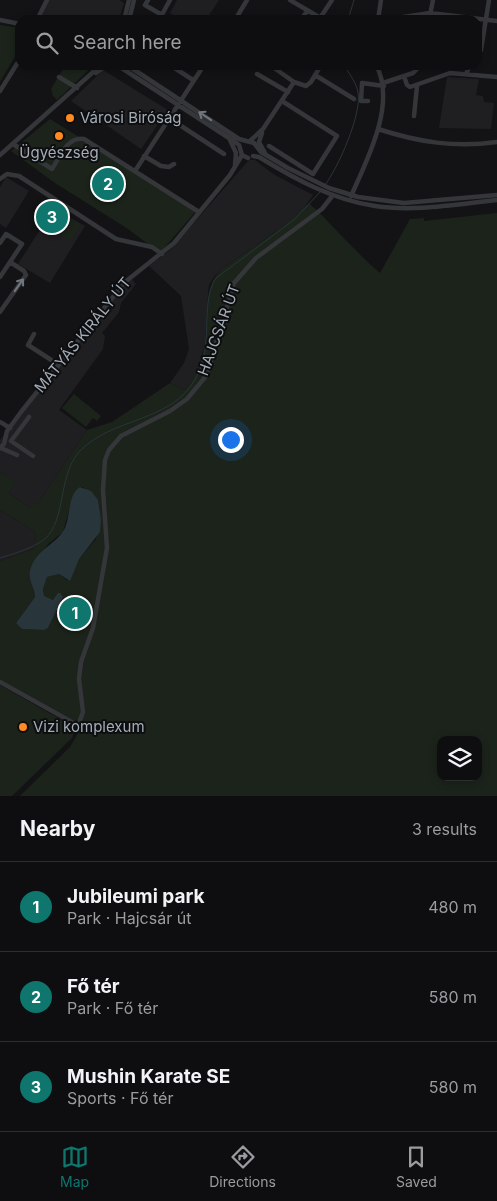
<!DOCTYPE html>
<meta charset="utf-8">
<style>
:root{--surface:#0e0e10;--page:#171719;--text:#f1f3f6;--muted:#9b9c9f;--line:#2e2e30;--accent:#0f766e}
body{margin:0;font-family:Inter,sans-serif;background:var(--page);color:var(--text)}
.controls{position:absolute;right:15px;bottom:15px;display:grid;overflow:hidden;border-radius:10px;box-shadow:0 2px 8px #0003}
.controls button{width:45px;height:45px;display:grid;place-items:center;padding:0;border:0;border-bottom:1px solid var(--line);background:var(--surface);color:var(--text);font:25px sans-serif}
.you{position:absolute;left:230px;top:439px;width:18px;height:18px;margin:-12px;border:4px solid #fff;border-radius:50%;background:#1a73e8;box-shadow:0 0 0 8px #1a73e833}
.badge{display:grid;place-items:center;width:32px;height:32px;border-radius:50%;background:var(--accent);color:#fff;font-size:16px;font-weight:700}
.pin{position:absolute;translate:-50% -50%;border:2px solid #fff;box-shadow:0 1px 5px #0006}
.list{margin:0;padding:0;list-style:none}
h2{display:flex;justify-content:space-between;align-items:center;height:65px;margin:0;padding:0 20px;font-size:21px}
h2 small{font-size:16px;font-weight:400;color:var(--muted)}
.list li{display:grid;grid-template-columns:32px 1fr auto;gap:15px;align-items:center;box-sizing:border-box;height:90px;padding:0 20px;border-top:1px solid var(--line)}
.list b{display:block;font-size:19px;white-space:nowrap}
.list p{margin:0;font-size:16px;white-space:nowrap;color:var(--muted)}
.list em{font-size:16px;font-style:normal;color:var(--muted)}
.icon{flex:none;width:28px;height:28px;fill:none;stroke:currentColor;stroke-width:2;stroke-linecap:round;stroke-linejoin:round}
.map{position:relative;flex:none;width:497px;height:796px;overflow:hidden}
.search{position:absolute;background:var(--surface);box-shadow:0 2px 8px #0003;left:15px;right:15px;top:15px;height:55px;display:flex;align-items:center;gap:12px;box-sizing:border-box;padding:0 18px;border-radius:15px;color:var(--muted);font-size:19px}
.sheet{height:335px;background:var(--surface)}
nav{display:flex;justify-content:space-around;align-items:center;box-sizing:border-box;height:70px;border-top:1px solid var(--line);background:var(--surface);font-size:14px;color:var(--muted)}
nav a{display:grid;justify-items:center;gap:2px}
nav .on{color:var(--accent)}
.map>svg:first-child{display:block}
.built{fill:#1f1f22}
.green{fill:#1b231b;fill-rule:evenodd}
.water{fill:#28353a}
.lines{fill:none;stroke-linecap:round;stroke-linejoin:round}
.stream{stroke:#28353a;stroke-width:1}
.minor{stroke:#34363a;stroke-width:4.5}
.oneway{stroke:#71777f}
.poi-dot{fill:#ff8a21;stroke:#0e0e10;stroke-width:2}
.labels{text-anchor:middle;stroke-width:4;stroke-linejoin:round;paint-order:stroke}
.poi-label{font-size:15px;fill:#a3adb7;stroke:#0e0e10;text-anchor:start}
.street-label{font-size:15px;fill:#a3adb7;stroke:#0e0e10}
</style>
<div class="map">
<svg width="497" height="796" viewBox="0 0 497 796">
<rect width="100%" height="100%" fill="#131315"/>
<!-- built -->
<path class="built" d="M49,0h70l5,3 -5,17h-79z
M177,0h42l-13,20h-26l-10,-7z
M103,70l65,40 -27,39 -70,-48z
M447,77l32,2 -3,16 7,1 1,6 10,1 -3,26 -52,-1z
M249,160h6l18,14 40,21 -11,16 -24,19 -58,40 -6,7 -5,8 -1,9 -3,50 -5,19 -6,14 -9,13 -15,-7 14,-20 5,-14 -8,-53 -32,-30 21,-16z
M6,177l23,14 -23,37 -6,-4v-37z
M54,208l31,18 -35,57 -32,-19z
M131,278l5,6 -15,19 -2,9 -17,21 3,3 -2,13 -44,61 28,20 -50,75 -7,3 -21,-15 6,-11 -15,-10v-32z
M0,510l34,21 2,4 -2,14 -34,12z"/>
<!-- green -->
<path class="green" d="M0,25l20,3v20l-20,34z
M57,65h37l-37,35 -4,-4 -2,-7 12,-20z
M50,119l147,91 -37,43 -32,-24 -73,-46 -44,-32z
M309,203c25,23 45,48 71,70l30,-54 14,-1v3l73,-8v583h-477l50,-49 14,-24 -5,-3 -5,1 -74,-41v-119l34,-12 2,-14 -2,-4 -34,-21v-38l16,10 -7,11 21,15 3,-5 4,2 50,-75 25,-8 58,-39 15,7c10,-14 17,-28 20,-46 4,-26 -3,-52 15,-74l58,-40zM80,487h3l15,13 3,19 -5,20 -17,20 -11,22 -9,-7 -12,3 -4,12 1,7 9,4 10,-3 -15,31 -4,2 -22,-1 -6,-6 19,-26 -5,-24 18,-29 15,-12 8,-29zM441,740h37v37h-37z
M66,216l15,9 -10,17 -15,-9z
M74,394l27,22 -4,5 -4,-3 -7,9 -24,-19z
M0,685l76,43 -4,10 -60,58h-12z"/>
<!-- water -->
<path class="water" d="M80,487l11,4 7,9 3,19 -1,13 -21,27 -9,22 -11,-7 -12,3 -4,12 1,7 9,4 5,-7h2l3,4 -15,31 -4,2 -22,-1 -6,-6 19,-26c0,-9 -7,-16 -5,-26 5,-21 24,-25 34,-41 7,-13 3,-35 16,-43z"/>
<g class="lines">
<!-- stream -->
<path class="stream" d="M348,20l6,-20
M325,185c13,-17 37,-71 33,-92 -1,-10 -9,-19 -14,-28
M0,558c13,-4 27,-8 39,-15 29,-16 17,-65 40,-91 32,-35 93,-29 117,-74 18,-32 4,-72 19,-99l80,-60 25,-27"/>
<!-- minor -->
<path class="minor" d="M148,0l-3,5 17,10
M290,0l34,20
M320,18l12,-18
M0,20l20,4
M37,20l10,-20
M124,20l5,-20
M129,20l5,-20
M159,20l11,-20
M235,20l12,-20
M301,20l6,-9
M378,20l3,-20
M384,20l46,-7 67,8
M429,20l4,-20
M477,55l4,-5 8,-50
M117,65l118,77 4,3 3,10 6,3
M127,65l112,74 15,4 7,9 27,16 41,20 29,9 46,6 93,-8
M170,65l23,15
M270,65l24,17 12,4 5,-4 10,-17
M96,73l11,-8
M257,74l31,18
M466,74l4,-9
M315,75l39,24
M404,76l3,9 3,2 40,-14 47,4
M59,77l18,11
M383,83l30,-10 8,-8
M0,91l20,-32
M368,101h-7l1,-18 22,3
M414,116l3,-30
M169,118l55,36
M378,129c40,13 77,19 119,13
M262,133l-3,9 6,11
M230,140l6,13 -1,12
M250,141l13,-12 31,-47
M13,144l39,25c8,-12 15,-33 32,-30l115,73
M269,146l44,28 24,-38 -55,-35
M0,155l101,-90
M144,156l17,10 8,1 5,-3
M253,156l6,1c36,22 74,43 116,49 40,6 82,-2 122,-6
M135,171l69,-106
M0,179l7,-5 12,2 97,63 36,8 10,7
M351,196c16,-36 46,-93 25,-131
M0,243l6,-9 16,10 -22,33
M0,312l26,-37 -2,-4 -14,-9
M34,334l-6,11 31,20
M29,417l-18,24 22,15
M0,422l10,6
M0,448l4,-4 3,-13 14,-19 104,-130 49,-39 56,-68 12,-20
M1,448l16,7
M0,682l79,44
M78,726l5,-14 -4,-33 2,-17 12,-34 14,-80 -4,-58 2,-30 4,-10 12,-14 49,-25 17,-12 19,-23 4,-12 24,-81 22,-25 66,-49 11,-14"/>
</g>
<!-- one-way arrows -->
<defs><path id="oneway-shaft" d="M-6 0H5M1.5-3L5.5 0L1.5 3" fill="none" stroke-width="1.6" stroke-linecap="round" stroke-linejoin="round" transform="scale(1.25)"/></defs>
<g class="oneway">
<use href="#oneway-shaft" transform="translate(205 116) rotate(-146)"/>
<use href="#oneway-shaft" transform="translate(19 285) rotate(-55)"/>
</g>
<!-- markers -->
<g class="poi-dot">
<circle cx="70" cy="118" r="5"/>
<circle cx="59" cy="136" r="5"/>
<circle cx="23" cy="727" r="5"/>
</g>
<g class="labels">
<!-- poi labels -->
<g class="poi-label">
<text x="80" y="123">Városi Biróság</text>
<text x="59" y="158" text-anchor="middle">Ügyészség</text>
<text x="33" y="732">Vizi komplexum</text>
</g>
<!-- street labels -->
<g class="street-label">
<text transform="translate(219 330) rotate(-70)" y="5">HAJCSÁR ÚT</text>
<text transform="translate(83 335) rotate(-51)" y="5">MÁTYÁS KIRÁLY ÚT</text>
</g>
</g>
</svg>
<div class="controls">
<button><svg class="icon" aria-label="layers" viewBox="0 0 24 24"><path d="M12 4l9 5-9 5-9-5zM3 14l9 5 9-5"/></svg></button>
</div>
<div class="you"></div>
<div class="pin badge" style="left:75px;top:613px">1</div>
<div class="pin badge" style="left:108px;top:184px">2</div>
<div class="pin badge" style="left:52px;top:217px">3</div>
<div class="search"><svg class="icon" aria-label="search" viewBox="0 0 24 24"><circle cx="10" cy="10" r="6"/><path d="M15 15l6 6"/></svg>Search here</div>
</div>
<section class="sheet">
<h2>Nearby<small>3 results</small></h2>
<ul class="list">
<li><span class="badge">1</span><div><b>Jubileumi park</b><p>Park · Hajcsár út</p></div><em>480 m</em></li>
<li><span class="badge">2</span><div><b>Fő tér</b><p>Park · Fő tér</p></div><em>580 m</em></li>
<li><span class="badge">3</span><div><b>Mushin Karate SE</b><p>Sports · Fő tér</p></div><em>580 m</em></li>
</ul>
</section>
<nav>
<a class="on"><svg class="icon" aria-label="map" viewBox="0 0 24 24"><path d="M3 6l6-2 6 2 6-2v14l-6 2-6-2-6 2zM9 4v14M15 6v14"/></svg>Map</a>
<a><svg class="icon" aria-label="directions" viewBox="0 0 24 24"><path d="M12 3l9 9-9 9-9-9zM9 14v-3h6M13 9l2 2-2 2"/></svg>Directions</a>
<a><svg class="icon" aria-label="saved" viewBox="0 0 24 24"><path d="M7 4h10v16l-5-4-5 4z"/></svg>Saved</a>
</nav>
